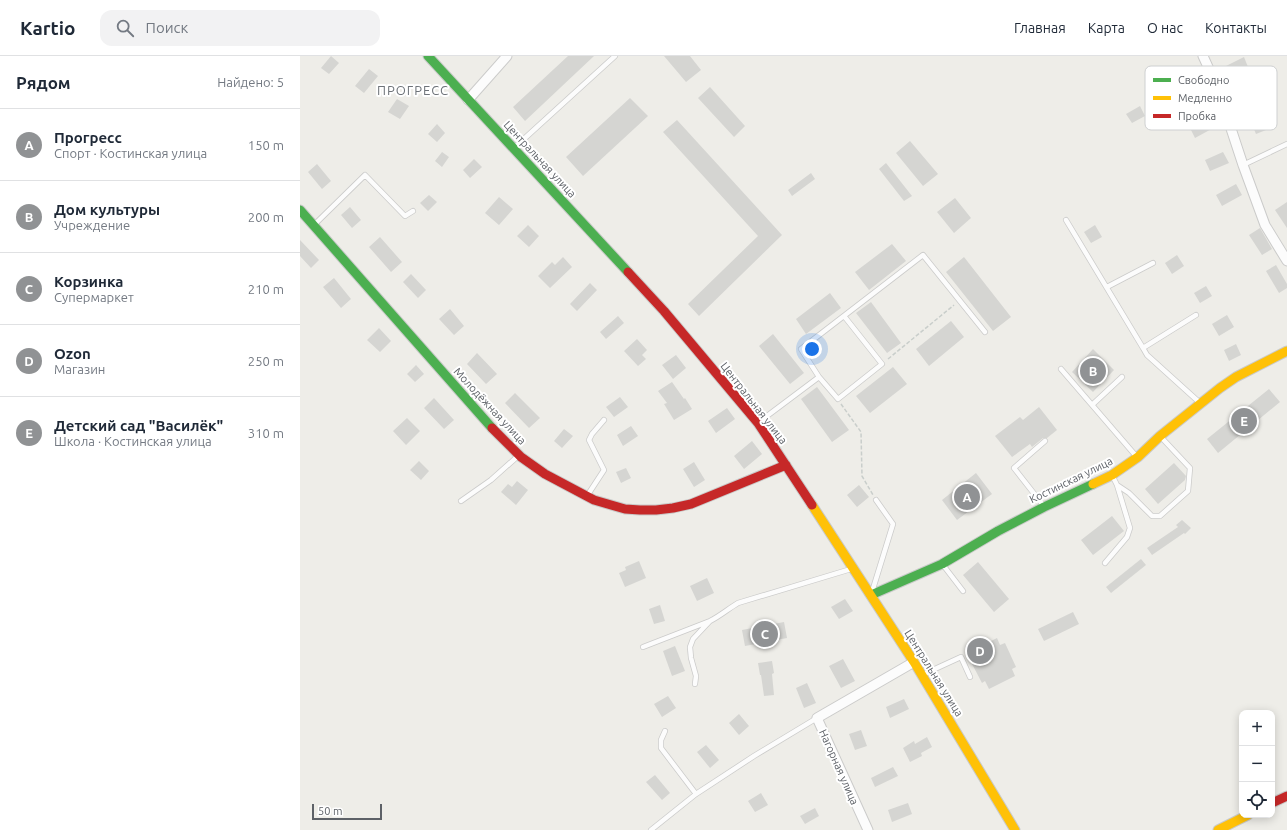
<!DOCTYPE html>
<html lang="ru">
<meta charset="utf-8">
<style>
:root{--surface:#fff;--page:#f2f2f3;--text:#1f2937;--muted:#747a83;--line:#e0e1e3;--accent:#909294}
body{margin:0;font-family:Ubuntu,sans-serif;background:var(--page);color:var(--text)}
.controls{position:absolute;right:12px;bottom:12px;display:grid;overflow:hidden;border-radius:8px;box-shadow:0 2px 10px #0003}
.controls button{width:36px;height:36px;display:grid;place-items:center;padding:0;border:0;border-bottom:1px solid var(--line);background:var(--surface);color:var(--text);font:20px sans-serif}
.scale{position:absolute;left:12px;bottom:10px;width:70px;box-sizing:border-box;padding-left:4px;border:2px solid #5d6167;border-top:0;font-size:11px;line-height:14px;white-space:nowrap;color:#5d6167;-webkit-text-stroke:3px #fff;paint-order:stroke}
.you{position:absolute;left:512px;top:293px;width:14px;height:14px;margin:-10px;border:3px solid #fff;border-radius:50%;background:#1a73e8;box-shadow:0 0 0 6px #1a73e833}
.badge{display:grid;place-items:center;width:26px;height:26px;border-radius:50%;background:var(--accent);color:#fff;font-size:13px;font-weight:700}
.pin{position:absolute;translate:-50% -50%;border:2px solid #fff;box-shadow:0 1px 4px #0006}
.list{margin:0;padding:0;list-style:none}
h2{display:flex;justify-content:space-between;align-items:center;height:52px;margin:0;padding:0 16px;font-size:17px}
h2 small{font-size:13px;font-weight:400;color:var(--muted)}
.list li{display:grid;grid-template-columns:26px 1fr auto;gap:12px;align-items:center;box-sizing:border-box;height:72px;padding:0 16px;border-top:1px solid var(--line)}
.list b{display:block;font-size:15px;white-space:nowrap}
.list p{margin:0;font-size:13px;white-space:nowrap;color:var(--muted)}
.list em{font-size:13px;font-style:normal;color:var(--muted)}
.icon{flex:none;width:22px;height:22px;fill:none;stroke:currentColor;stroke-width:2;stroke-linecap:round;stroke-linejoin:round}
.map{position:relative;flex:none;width:987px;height:774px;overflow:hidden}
header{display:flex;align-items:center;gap:24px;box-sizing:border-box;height:56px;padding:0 20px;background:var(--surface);border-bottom:1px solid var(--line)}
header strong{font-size:19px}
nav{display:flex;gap:22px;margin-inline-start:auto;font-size:14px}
.search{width:280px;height:36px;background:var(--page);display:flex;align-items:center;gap:10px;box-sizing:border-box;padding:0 14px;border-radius:12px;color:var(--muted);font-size:15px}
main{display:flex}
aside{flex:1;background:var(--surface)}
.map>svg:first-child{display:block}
.building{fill:#d5d5d2}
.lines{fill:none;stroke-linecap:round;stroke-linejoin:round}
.lane-casing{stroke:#cbcbca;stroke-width:6}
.street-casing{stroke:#cbcbca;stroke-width:11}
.fast-casing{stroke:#c9cac9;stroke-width:11}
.slow-casing{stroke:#c9cac9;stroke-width:11}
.jam-casing{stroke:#c9cac9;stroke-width:11}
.path{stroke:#c9cecb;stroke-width:1.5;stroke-dasharray:4 2;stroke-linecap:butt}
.lane{stroke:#fcfcfc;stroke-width:4.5}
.street{stroke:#fcfcfc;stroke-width:9}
.fast{stroke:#4caf50;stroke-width:9}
.slow{stroke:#ffc107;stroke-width:9}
.jam{stroke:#c62828;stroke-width:9}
.labels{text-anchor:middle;stroke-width:4;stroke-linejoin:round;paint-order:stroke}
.street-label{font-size:11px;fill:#5d6167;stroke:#fff}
.quarter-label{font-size:13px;letter-spacing:1px;fill:#6e7379;stroke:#fff}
.key{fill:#fff;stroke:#ced0d1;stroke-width:1}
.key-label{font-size:11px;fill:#5d6167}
</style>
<header>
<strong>Kartio</strong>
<div class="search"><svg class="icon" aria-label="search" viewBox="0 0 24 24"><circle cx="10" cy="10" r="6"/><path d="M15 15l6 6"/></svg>Поиск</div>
<nav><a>Главная</a><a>Карта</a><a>О нас</a><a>Контакты</a></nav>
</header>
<main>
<aside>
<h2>Рядом<small>Найдено: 5</small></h2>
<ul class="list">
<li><span class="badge">A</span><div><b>Прогресс</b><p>Спорт · Костинская улица</p></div><em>150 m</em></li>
<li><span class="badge">B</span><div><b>Дом культуры</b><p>Учреждение</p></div><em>200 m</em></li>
<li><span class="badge">C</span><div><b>Корзинка</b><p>Супермаркет</p></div><em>210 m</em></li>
<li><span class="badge">D</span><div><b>Ozon</b><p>Магазин</p></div><em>250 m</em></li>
<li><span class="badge">E</span><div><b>Детский сад &quot;Василёк&quot;</b><p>Школа · Костинская улица</p></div><em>310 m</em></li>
</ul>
</aside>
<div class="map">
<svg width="987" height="774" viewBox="0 0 987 774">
<rect width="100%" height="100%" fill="#eeede8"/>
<!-- building -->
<path class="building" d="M31,0l8,7 -10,11 -8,-6z
M268,0h26l-69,65 -12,-14z
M364,0h26l11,14 -15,12z
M944,1l4,10 -8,4 8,17 -11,5 -11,-27z
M69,13l9,7 -14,17 -9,-7z
M410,31l35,39 -11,11 -36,-39z
M330,42l18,18 -65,60 -17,-19z
M97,43l12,7 -9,13 -12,-7z
M840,50l5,10 -13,7 -6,-9z
M966,60l5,12 -15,6 -5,-12z
M912,62l5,8 -22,12 -4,-8z
M377,64l105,115 -83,81 -11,-12 70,-68 -95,-104z
M137,68l8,9 -8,9 -9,-8z
M610,85l28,33 -15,12 -27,-33z
M142,96l7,5 -7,10 -7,-6z
M923,96l6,11 -19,8 -5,-11z
M174,103l8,8 -12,11 -7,-8z
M586,107l26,33 -8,5 -25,-32z
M17,108l14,17 -9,8 -14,-17z
M511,117l4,6 -23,17 -4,-6z
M936,128l6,11 -20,11 -6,-11z
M129,139l8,7 -9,9 -8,-8z
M199,141l14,12 -14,16 -14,-12z
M655,142l16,20 -17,15 -17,-21z
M987,146v26l-12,-18z
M50,151l11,13 -9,8 -11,-13z
M228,169l11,11 -10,11 -12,-11z
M795,169l7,12 -11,6 -7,-11z
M960,172l12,21 -10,6 -13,-20z
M80,181l22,25 -11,10 -22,-25z
M0,184l19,20 -8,8 -11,-12z
M592,188l14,17 -37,29 -14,-18z
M877,199l7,11 -12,8 -7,-11z
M263,201l9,10 -22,21 -12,-12 14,-14 3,3z
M664,201l47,60 -18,14 -47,-59z
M976,209l11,19v4l-8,5 -13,-22z
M111,218l15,16 -8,8 -15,-16z
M34,222l17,21 -10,9 -18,-21z
M290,227l7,7 -20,21 -7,-7z
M906,230l6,10 -12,7 -6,-10z
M530,237l11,15 -35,26 -10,-15z
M571,246l30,41 -14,10 -31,-40z
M150,253l14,17 -10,9 -15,-16z
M927,259l7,12 -15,9 -7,-12z
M318,260l6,7 -18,16 -6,-7z
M651,265l13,16 -35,29 -13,-17z
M79,272l12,13 -11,11 -13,-12z
M473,278l31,39 -14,11 -31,-38z
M337,283l10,11 -5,5 4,4 -8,7 -14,-15z
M936,288l5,11 -12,6 -5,-11z
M793,293l21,21 -21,22 -21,-20z
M177,297l20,21 -11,10 -19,-20z
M376,299l10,13 -13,11 -11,-14z
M116,309l8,9 -9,8 -8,-8z
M593,311l14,17 -37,29 -14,-17z
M372,326l12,17 1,-1 7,11 -18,11 -10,-16 3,-1 -9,-12z
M517,331l32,43 -17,12 -31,-43z
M969,333l11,13 -62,51 -11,-14z
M215,337l25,25 -11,10 -24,-25z
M320,341l8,10 -14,10 -8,-10z
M134,342l20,22 -10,9 -20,-21z
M739,351l18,23 -10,8h-4l-11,9 -2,-3 -18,13 -17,-21 25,-19 3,3z
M427,352l8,11 -19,14 -8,-12z
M107,362l13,13 -14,14 -13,-14z
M331,370l7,10 -15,10 -6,-11z
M264,373l9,7 -11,12 -8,-7z
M452,385l10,13 -18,15 -10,-13z
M119,405l10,10 -8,9 -11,-10z
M394,406l11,18 -11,7 -11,-18z
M874,407l12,13 -1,4 -27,24 -13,-15z
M326,412l5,10 -10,5 -5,-11z
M676,417l16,21 -35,26 -15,-20z
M217,425l11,9 -12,15 -15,-13 7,-8 4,3z
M559,429l10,12 -12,10 -10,-12z
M812,460l12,15 -31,24 -12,-15z
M882,464l9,8 -6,6 -1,-1 -32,22 -5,-7 31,-21 -2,-2z
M841,503l5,6 -35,28 -5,-6z
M339,505l7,17 -21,9 -6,-14 7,-3 -1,-3z
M678,506l31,37 -15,13 -31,-37z
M407,522l7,15 -17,8 -7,-15z
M545,543l8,12 -14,8 -8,-12z
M360,549l5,16 -11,3 -5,-15z
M773,556l6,12 -35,17 -6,-12z
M484,566l3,16 -42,8 -3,-16z
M697,582l3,7 5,-2 11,24 -4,2 3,7 -26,13 -4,-8 -3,2 -12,-23 4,-2 -3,-7z
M375,590l10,25 -13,5 -9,-25z
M543,603l12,22 -14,7 -12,-22z
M472,605l2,12 -2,1 2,21 -10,1 -3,-21h-1l-2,-12z
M507,627l9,20 -12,5 -8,-20z
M368,640l8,12 -14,9 -8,-13z
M604,643l5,10 -19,9 -4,-11z
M439,658l10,12 -10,9 -10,-12z
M561,674l6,16 -12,4 -6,-16z
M627,681l5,10 -11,6 1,3 -12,6 -7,-14 11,-7 1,3z
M406,689l13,15 -9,8 -13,-16z
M593,711l5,9 -23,11 -4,-9z
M355,719l15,18 -8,7 -16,-18z
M461,737l7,12 -13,7 -7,-11z
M608,747l4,11 -20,8 -4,-12z
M515,752l4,8 -14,8 -5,-8z"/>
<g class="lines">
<!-- lane casing -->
<g class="lane-casing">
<path id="lane" d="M214,92l101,-92
M943,109l44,-21
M766,164l77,128
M14,169l51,-50 40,41 8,-5
M807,231l46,-24
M896,259l-53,33 4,7 52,47
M761,313l75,87
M519,321l19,22 44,-35 -38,-48
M792,349l30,-28
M459,366l60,-45 -18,-28 122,-94 62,77
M813,421l4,8 12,8 23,23h8l28,-25 2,-23 -30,-32
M287,440l17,-26 -15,-30 3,-6 12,-14
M161,445l30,-21 27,-24
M743,449l-29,-37 31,-27
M805,507l22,-26 3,-9 -13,-43
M643,509l20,26
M572,536l21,-68 -17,-24
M343,591l67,-26c10,-5 18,-12 28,-18l113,-34
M624,618l37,-17 9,20
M395,628l1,-8 -5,-18 -1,-11 3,-8 16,-17
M365,675l-4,9v8l35,46
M351,774l45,-36 58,-38 63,-38"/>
</g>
<!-- street casing -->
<g class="street-casing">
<path id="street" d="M903,0l15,33 25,76 22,60 22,36
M168,44l39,-44
M568,774l-51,-112 97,-56"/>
</g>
<!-- fast casing -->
<g class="fast-casing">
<path id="fast" d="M128,0l200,216
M0,154l192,218
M571,539l71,-31 56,-33 46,-24 49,-23"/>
</g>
<!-- slow casing -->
<g class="slow-casing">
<path id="slow" d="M793,428l19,-9 26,-18 22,-21 60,-48 16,-11 51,-26
M512,449l102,157 101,168
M918,774l30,-15"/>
</g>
<!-- jam casing -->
<g class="jam-casing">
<path id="jam" d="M328,216l36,39 94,112 54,82
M192,372l29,29 24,17 49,26 31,9 15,1h16l17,-2 18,-4 95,-39
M972,747l15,-7"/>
</g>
<!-- path -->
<path class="path" d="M588,303l66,-54
M541,348l20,28 1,44 11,19"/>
<!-- lane -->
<use href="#lane" class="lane"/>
<!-- street -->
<use href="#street" class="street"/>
<!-- fast -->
<use href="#fast" class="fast"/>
<!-- slow -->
<use href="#slow" class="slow"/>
<!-- jam -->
<use href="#jam" class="jam"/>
</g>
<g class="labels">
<!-- street labels -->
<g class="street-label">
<text transform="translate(240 103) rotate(47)" y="4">Центральная улица</text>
<text transform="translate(454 347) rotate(52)" y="4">Центральная улица</text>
<text transform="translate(190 350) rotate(47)" y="4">Молодёжная улица</text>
<text transform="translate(771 424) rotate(-26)" y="4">Костинская улица</text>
<text transform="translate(634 617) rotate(58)" y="4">Центральная улица</text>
<text transform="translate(539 711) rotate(66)" y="4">Нагорная улица</text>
</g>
<!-- quarter labels -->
<g class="quarter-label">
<text x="113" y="39">ПРОГРЕСС</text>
</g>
</g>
<!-- legend -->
<rect x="845" y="10" width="132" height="64" rx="6" class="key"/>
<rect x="853" y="22" width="18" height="4" fill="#4caf50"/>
<rect x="853" y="40" width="18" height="4" fill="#ffc107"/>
<rect x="853" y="58" width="18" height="4" fill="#c62828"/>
<g class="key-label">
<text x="878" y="28">Свободно</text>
<text x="878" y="46">Медленно</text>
<text x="878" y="64">Пробка</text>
</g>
</svg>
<div class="controls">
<button>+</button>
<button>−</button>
<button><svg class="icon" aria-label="locate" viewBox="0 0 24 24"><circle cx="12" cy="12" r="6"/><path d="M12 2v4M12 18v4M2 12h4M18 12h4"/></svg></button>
</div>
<div class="scale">50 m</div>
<div class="you"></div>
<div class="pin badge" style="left:667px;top:441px">A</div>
<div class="pin badge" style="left:793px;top:315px">B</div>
<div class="pin badge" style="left:465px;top:578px">C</div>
<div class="pin badge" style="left:680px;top:595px">D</div>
<div class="pin badge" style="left:944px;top:365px">E</div>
</div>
</main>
